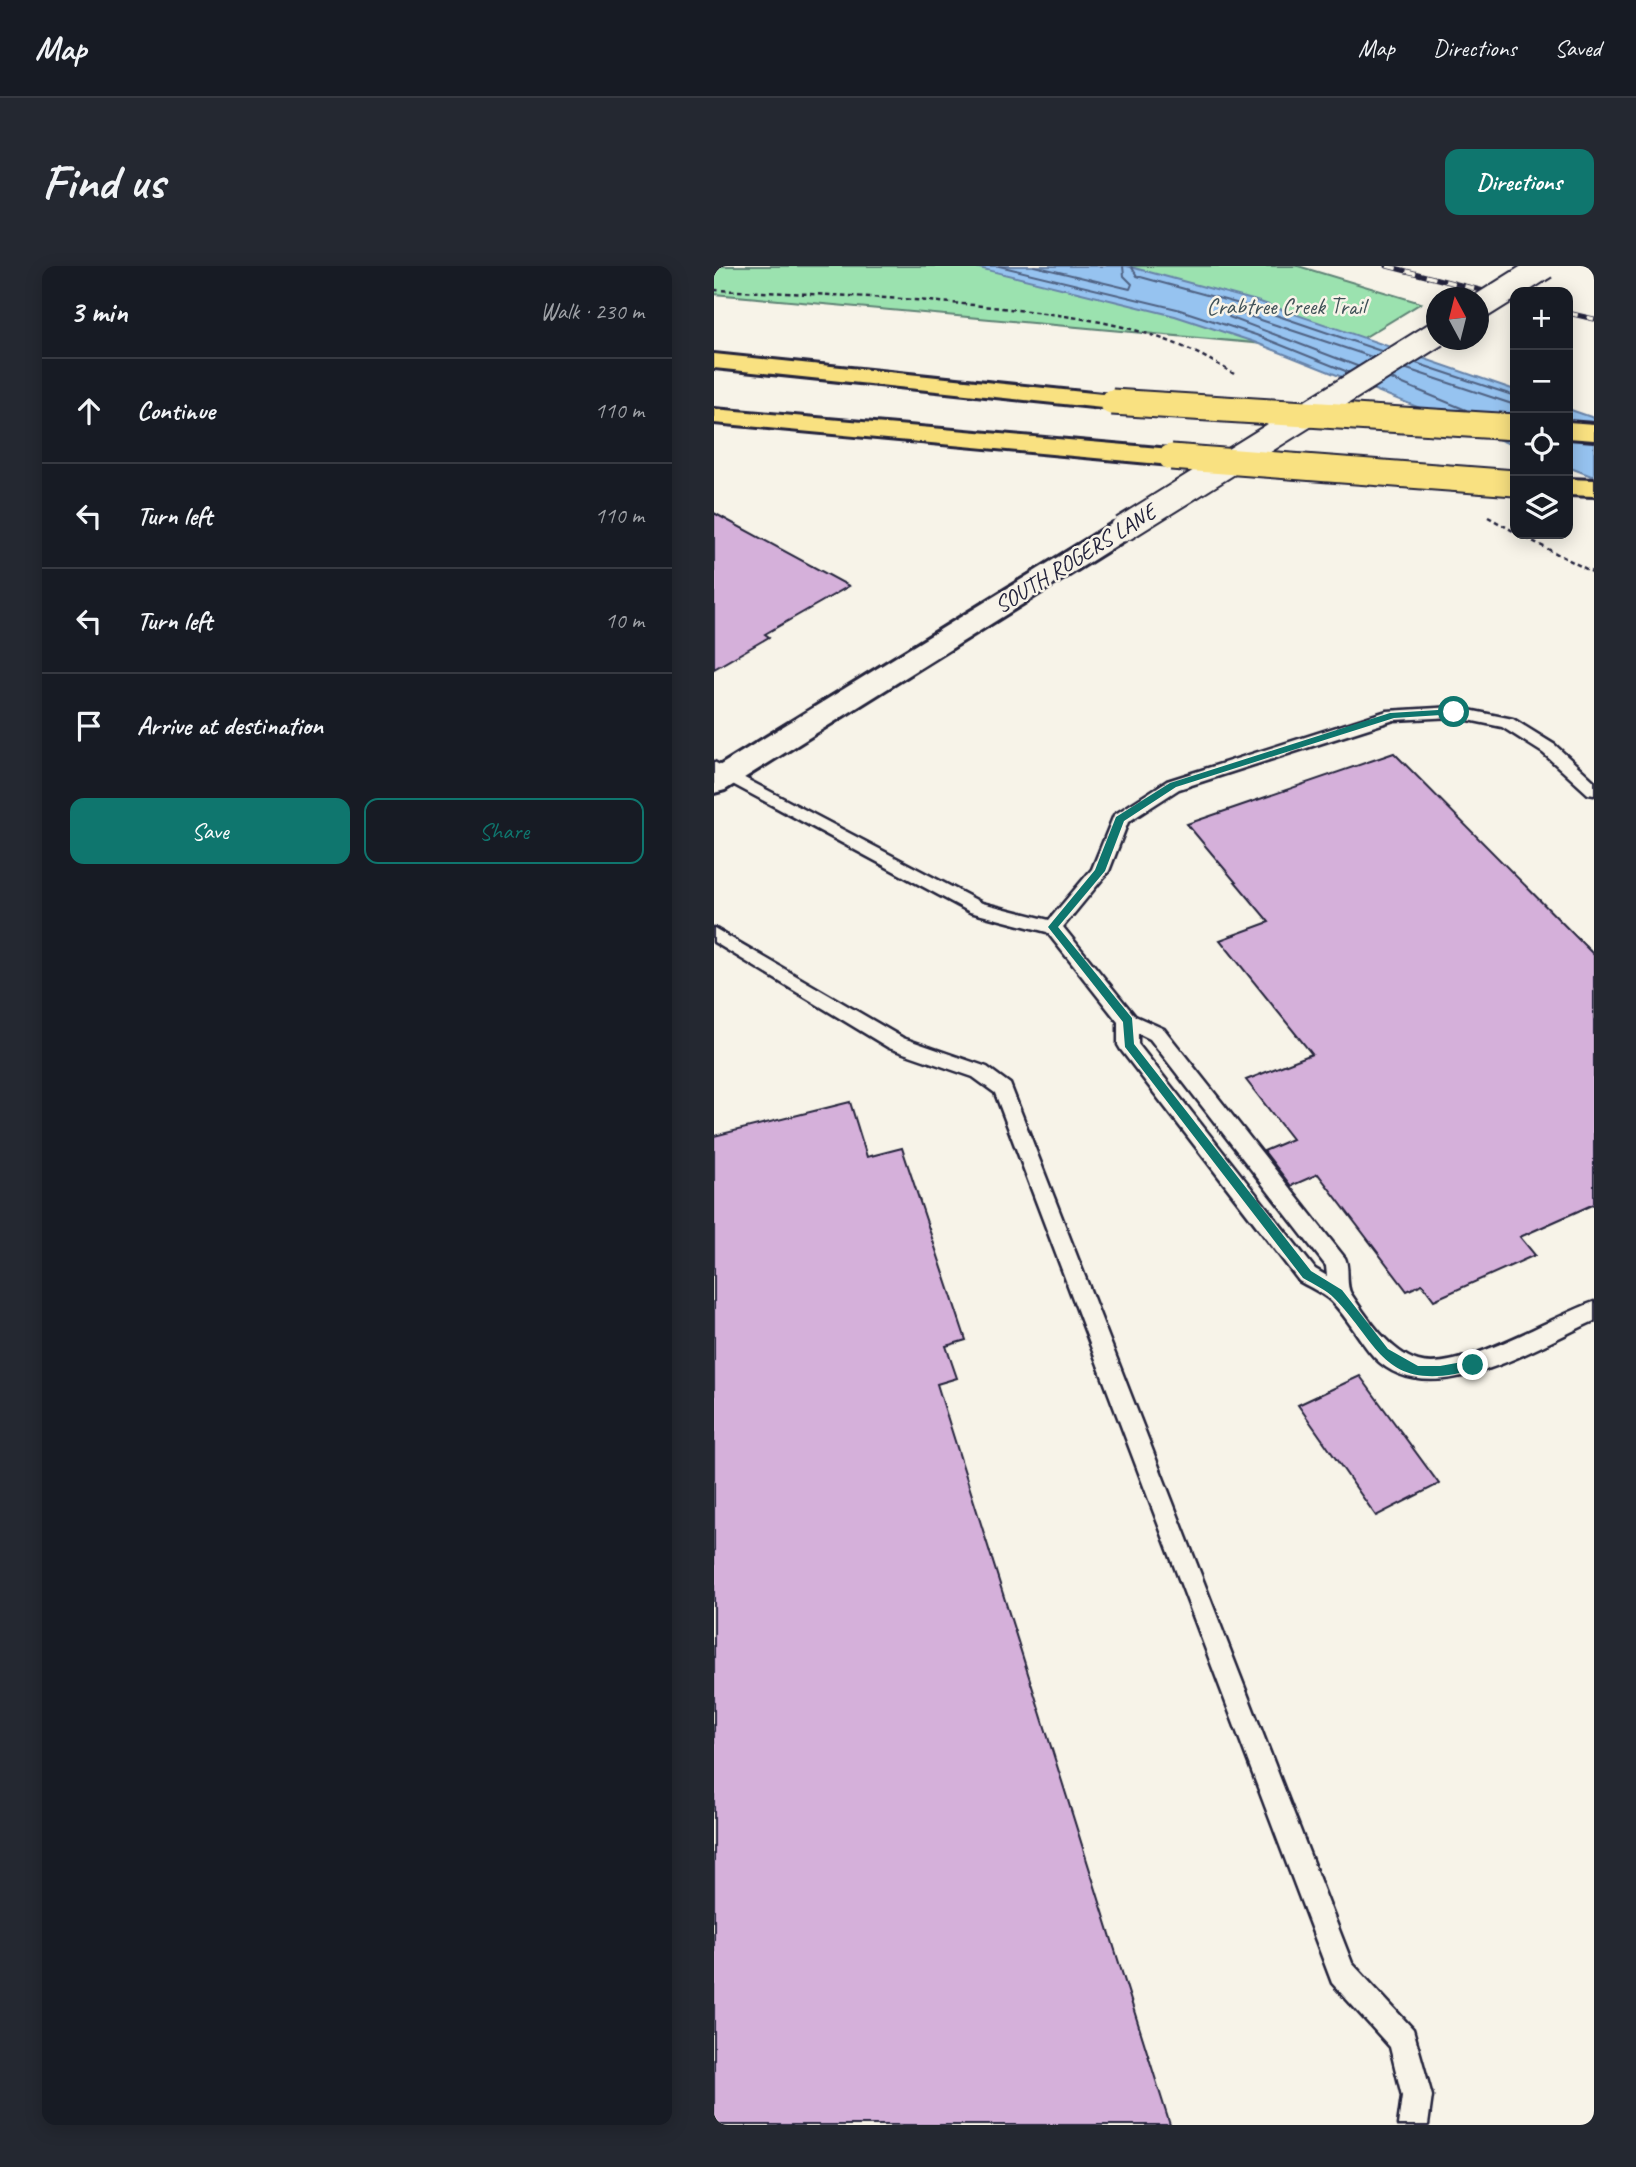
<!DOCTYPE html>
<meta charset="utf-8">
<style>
:root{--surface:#171b24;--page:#242831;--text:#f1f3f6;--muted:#9ea1a6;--line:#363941;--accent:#0f766e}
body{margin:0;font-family:Caveat,sans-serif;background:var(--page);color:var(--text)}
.controls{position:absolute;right:21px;top:21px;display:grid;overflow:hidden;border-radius:14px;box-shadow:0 4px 18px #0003}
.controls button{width:63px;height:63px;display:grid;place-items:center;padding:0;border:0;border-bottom:2px solid var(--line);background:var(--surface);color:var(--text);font:35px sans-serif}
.compass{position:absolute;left:712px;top:21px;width:63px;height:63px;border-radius:50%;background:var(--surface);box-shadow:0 4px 18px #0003;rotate:353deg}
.stop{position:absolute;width:21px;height:21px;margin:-16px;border:5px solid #0f766e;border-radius:50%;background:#fff}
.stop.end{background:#0f766e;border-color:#fff;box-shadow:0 2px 7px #0008}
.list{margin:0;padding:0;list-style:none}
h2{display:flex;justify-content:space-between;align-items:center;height:91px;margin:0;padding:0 28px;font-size:30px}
h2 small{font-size:23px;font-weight:400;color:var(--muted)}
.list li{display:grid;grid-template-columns:46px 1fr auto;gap:21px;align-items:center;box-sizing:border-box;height:105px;padding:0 28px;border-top:2px solid var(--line)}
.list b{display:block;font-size:26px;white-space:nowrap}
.list em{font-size:23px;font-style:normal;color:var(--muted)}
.actions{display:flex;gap:14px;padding:21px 28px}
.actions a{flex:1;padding:16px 0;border:2px solid var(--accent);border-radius:14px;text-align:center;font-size:24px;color:var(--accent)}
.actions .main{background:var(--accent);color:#fff}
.icon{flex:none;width:38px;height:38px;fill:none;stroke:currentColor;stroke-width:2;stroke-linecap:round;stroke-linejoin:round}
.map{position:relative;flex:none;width:880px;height:1859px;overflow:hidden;border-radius:14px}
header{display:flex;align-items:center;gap:42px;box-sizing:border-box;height:98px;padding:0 35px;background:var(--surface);border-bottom:2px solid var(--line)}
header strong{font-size:33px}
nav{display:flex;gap:38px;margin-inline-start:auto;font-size:24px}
.intro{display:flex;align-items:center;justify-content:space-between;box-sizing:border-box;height:168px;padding:0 42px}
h1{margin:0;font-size:49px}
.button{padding:18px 32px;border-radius:14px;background:var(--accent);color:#fff;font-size:24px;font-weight:700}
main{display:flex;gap:42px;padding:0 42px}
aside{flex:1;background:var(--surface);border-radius:14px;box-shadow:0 4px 18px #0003}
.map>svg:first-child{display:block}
.green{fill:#9be2af;stroke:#5e8275;stroke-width:2}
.water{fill:#96c3f0;stroke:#6883a8;stroke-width:2}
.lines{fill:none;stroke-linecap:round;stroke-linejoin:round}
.shore{stroke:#506283;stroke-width:2}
.building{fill:#d5b0da;stroke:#22223b;stroke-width:2}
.lane-casing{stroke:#22223b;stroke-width:5}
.secondary-casing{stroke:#22223b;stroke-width:6}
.highway-casing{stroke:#22223b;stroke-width:6}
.path{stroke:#22223b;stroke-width:2.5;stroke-dasharray:4.5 3.5;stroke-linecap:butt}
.lane{fill:#f7f3e8;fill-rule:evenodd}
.secondary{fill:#f7f3e8;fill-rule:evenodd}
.highway{fill:#f9e181;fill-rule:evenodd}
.rail-casing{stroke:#22223b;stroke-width:5}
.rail{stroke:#f7f3e8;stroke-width:3.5;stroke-dasharray:10;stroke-linecap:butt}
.secondary-bridge-casing{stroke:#22223b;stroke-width:29;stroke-linecap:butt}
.highway-bridge-casing{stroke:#22223b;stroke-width:29;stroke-linecap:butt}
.secondary-bridge{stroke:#f7f3e8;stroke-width:25}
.highway-bridge{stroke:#f9e181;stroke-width:25}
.route{fill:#0f766e}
.labels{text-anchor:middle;stroke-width:5;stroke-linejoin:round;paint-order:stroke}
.far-park-label{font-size:23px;fill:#405258;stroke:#f7f3e8}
.far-street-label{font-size:23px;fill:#22223b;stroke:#f7f3e8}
</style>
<header>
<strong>Map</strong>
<nav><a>Map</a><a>Directions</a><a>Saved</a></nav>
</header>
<div class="intro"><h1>Find us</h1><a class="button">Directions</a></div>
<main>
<aside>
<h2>3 min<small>Walk · 230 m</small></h2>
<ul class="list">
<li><svg class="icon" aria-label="ahead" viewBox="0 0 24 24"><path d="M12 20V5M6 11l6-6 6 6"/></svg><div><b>Continue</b></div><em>110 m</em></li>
<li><svg class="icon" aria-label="left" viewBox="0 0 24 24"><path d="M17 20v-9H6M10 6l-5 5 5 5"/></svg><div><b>Turn left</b></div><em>110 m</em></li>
<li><svg class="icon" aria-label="left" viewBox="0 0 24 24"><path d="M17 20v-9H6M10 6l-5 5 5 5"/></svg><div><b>Turn left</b></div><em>10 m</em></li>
<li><svg class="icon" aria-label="arrive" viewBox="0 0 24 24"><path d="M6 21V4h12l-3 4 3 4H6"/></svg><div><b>Arrive at destination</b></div></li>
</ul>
<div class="actions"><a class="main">Save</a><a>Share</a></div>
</aside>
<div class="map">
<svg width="880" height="1859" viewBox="0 0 880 1859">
<rect width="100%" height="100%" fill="#f7f3e8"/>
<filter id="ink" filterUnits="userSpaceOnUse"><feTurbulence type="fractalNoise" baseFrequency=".0143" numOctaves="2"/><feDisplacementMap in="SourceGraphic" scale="14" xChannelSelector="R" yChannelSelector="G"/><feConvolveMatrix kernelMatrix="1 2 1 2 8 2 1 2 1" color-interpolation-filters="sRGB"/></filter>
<g filter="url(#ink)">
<!-- green -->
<path class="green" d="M0,0h584l123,37 -79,48 -628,-57z"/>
<!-- water -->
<path class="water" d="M257,0h156l133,36 255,88v56l-261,-104 -79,-26z
M854,143l26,9v59l-26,-10z"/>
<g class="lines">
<!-- shore -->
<path class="shore" d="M285,0l178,43 79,26 92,37
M320,0l96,23 2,-5 -8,-8 -1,-10
M417,0l6,10 121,33 123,42
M702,97l99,33
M643,100l-128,-49 -1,-5 3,-2 141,47
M693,103l108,36
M677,113l75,31"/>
</g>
<!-- building -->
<path class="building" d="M0,247l135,73 -84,48 4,3 -55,32z
M680,487l200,202v249l-74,33 15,18 -101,45 -12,-16 -15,7 -89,-117 -27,12 -27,-35 28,-12 -46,-59 66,-26 -92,-114 49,-18 -82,-98z
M136,836l17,55 35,-9 64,192 -20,6 11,32 -20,6 233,741h-456v-989z
M646,1110l79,108 -63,32 -78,-111z"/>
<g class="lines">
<!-- lane casing -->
<g class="lane-casing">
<path id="lane" d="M740,441l59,12 42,26 39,36v14l-6,-1 -45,-41 -41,-26 -48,-10 -60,3 -215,69 -51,33 -19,49 -46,56 72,89 29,13 181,229c5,11 0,26 6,36 16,24 39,58 67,67 41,13 135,-45 176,-59v19c-58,26 -165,94 -220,36 -15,-17 -26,-39 -43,-56 -8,-8 -22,-14 -32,-20l-178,-231 -3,-5v-23l-71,-90 -77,-20 -256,-138v-12l268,141 67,17 43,-51 22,-54 53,-34 220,-70zM424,767l12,6 176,227 1,10 -12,-7 -177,-225z
M0,662l189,110 84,29 23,17 342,879 61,66 19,67 -4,29h-30l4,-29 -12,-49 -58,-64 -337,-890 -22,-16 -84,-29 -175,-106z"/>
</g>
<!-- secondary casing -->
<g class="secondary-casing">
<path id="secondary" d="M409,255l10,2 3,6 -3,6 -408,255 -11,3v-24l399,-246z"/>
</g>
<!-- highway casing -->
<g class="highway-casing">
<path id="highway" d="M0,88l398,41 9,2 3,5 -3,5 -9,2 -398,-41z
M0,143l457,40 9,3 4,5 -4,5 -9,3 -457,-42z
M854,156l26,2v16l-26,-2z
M854,213l26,1v16l-26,-1z"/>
</g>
<!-- path -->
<path class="path" d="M0,24c96,4 192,7 287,18 87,10 158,18 233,66
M774,251l27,15
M805,268l75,39"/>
<!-- lane -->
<use href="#lane" class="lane"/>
<!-- secondary -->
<use href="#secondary" class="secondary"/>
<!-- highway -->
<use href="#highway" class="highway"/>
<!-- rail casing -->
<g class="rail-casing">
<path id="rail" d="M673,0l128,33
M854,47l26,6"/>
</g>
<!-- rail -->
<use href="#rail" class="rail"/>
<!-- secondary-bridge casing -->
<g class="secondary-bridge-casing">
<path id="secondary-bridge" d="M764,42l67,-42
M409,263l313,-195"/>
</g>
<!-- highway-bridge casing -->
<g class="highway-bridge-casing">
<path id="highway-bridge" d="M398,136l403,25
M457,191l344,26"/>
</g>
<!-- secondary-bridge -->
<use href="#secondary-bridge" class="secondary-bridge"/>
<!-- highway-bridge -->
<use href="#highway-bridge" class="highway-bridge"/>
</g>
</g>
<!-- route -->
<path class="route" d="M740,443l4,3 -1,2 -63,4 -218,69 -52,34 -19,50 -47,56 74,91 2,26 177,227 31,19 46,59 30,17h22l33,-6 6,5c-5,7 -16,7 -24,9 -72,13 -79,-33 -120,-75 -8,-9 -22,-15 -32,-21l-178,-231 -2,-25 -75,-95 47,-57 21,-53 54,-34 220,-70z"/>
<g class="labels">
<!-- far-park labels -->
<g class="far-park-label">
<text x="572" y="48">Crabtree Creek Trail</text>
</g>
<!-- far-street labels -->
<g class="far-street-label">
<text transform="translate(361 292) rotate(-32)" y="8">SOUTH ROGERS LANE</text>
</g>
</g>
</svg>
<div class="controls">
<button>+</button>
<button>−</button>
<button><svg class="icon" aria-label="locate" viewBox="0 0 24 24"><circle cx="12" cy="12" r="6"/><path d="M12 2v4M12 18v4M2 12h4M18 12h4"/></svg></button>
<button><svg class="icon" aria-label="layers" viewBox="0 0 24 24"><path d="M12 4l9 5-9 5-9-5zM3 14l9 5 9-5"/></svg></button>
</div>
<svg class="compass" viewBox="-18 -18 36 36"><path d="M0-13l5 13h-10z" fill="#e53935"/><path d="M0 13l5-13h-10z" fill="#9ea1a6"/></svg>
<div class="stop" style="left:740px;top:446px"></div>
<div class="stop end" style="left:759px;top:1099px"></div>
</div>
</main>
